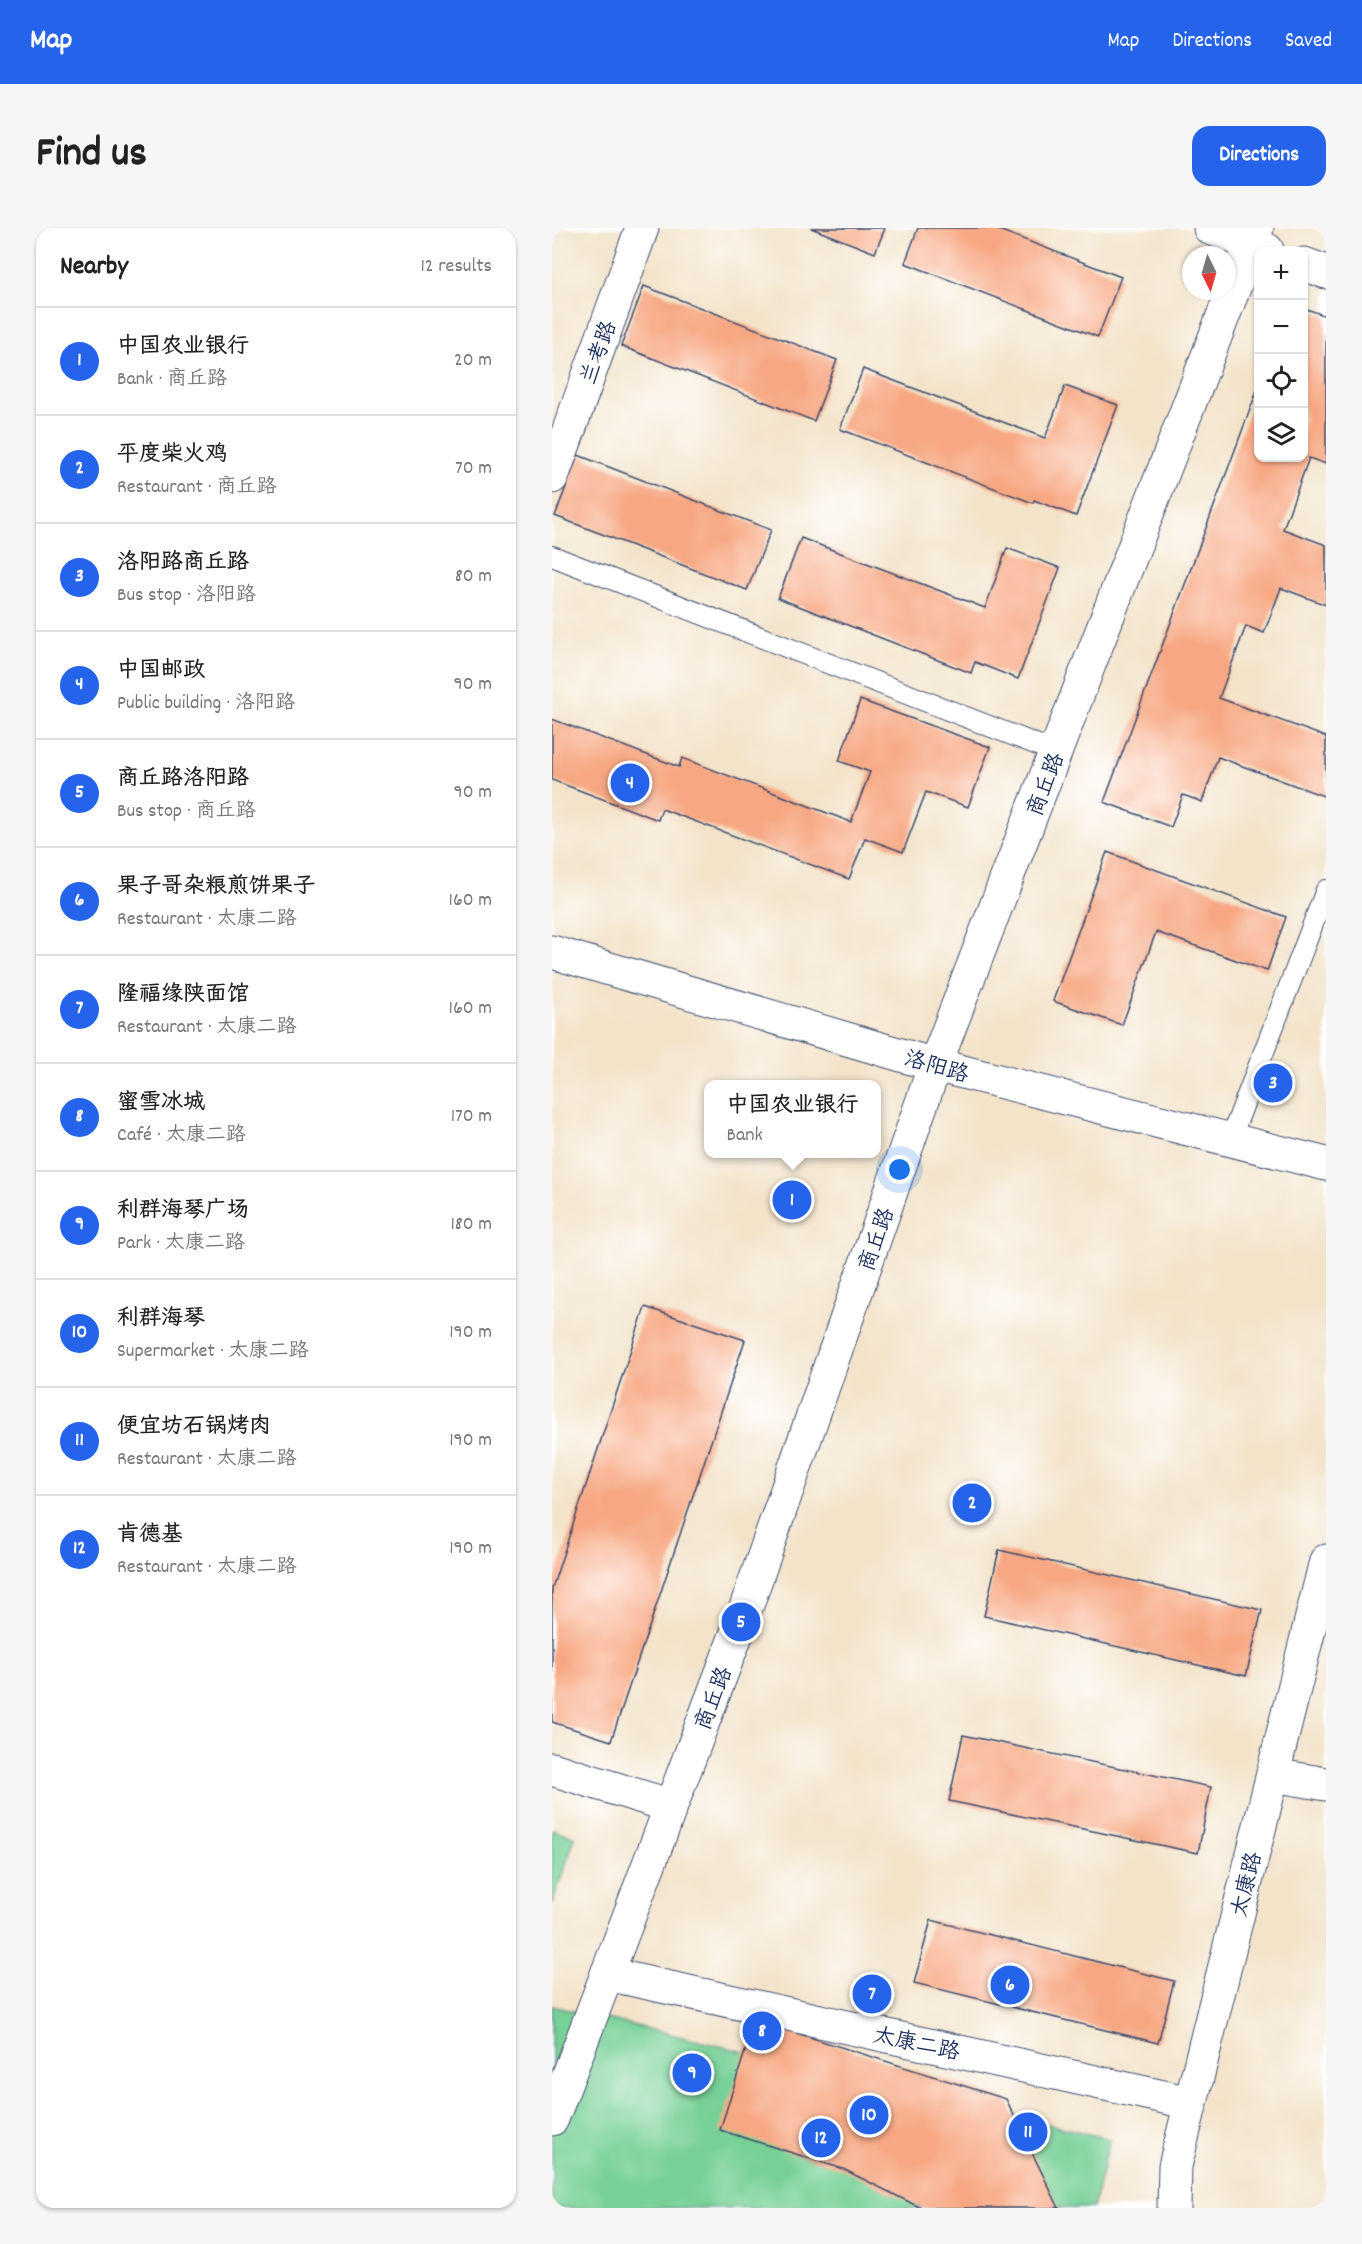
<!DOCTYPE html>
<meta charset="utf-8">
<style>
:root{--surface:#fff;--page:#f6f6f6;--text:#222;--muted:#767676;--line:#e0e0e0;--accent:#2563eb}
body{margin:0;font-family:Dekko,"LXGW WenKai TC",sans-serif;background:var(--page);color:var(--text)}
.controls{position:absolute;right:18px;top:18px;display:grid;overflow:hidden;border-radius:12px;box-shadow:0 2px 4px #0004}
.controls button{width:54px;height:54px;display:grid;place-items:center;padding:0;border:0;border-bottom:2px solid var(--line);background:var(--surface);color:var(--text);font:30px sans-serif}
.compass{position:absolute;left:630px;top:18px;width:54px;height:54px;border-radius:50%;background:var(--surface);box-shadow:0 2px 4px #0004;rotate:175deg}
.you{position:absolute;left:348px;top:942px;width:21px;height:21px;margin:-15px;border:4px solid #fff;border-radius:50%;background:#1a73e8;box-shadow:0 0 0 9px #1a73e833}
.badge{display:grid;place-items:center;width:39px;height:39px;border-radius:50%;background:var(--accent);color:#fff;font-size:20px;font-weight:700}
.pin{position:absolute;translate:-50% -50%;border:3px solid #fff;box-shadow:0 2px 6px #0006}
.popup{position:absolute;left:152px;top:852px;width:177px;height:78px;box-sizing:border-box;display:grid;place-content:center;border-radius:12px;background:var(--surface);filter:drop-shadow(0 2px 4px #0005);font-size:20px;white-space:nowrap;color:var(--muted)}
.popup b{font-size:22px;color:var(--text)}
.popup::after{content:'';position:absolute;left:50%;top:100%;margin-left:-12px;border:12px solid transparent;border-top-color:var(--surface)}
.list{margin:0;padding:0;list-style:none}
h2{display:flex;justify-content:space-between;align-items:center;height:78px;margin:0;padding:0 24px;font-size:26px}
h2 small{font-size:20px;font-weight:400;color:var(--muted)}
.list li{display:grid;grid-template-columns:39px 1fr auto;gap:18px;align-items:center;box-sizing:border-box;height:108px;padding:0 24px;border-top:2px solid var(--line)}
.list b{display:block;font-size:22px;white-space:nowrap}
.list p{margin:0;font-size:20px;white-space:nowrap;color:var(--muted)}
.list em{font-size:20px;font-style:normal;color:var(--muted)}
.icon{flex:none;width:33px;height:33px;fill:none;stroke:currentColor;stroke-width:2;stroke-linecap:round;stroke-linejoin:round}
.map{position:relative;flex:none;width:774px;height:1980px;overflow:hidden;border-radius:18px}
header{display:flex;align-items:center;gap:36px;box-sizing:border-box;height:84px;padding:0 30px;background:var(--accent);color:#fff}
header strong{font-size:28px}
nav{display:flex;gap:33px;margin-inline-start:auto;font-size:21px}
.intro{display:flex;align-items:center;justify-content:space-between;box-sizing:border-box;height:144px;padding:0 36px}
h1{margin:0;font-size:42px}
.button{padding:15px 27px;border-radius:18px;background:var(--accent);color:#fff;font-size:21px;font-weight:700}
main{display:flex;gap:36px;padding:0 36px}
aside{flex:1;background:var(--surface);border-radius:18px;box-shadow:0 2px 4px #0004}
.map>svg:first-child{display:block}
.green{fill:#77d096;stroke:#49807a;stroke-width:1.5}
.building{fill:#f7a883}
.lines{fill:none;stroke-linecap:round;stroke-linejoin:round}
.lane-casing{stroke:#3b4a6e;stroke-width:22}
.street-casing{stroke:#3b4a6e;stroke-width:35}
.secondary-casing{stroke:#3b4a6e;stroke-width:35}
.lane{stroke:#fff;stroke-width:20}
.street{stroke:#fff;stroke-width:33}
.secondary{stroke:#fff;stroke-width:33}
.labels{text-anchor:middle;stroke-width:6;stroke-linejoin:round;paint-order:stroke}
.street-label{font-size:22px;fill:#1b2f5e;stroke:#fff}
</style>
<header>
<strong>Map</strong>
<nav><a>Map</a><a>Directions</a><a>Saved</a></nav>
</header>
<div class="intro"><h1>Find us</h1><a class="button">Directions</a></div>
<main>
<aside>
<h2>Nearby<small>12 results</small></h2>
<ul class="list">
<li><span class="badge">1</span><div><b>中国农业银行</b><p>Bank · 商丘路</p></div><em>20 m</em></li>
<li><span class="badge">2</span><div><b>平度柴火鸡</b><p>Restaurant · 商丘路</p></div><em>70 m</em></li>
<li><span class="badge">3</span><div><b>洛阳路商丘路</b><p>Bus stop · 洛阳路</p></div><em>80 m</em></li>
<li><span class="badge">4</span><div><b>中国邮政</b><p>Public building · 洛阳路</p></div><em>90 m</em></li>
<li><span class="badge">5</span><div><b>商丘路洛阳路</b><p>Bus stop · 商丘路</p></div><em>90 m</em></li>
<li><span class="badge">6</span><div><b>果子哥杂粮煎饼果子</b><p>Restaurant · 太康二路</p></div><em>160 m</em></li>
<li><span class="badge">7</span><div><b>隆福缘陕面馆</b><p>Restaurant · 太康二路</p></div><em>160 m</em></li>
<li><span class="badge">8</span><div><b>蜜雪冰城</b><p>Café · 太康二路</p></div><em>170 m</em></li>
<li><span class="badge">9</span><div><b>利群海琴广场</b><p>Park · 太康二路</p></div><em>180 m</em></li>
<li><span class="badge">10</span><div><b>利群海琴</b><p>Supermarket · 太康二路</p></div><em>190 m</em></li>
<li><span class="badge">11</span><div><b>便宜坊石锅烤肉</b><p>Restaurant · 太康二路</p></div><em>190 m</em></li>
<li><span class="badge">12</span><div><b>肯德基</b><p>Restaurant · 太康二路</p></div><em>190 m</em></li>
</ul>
</aside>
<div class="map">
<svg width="774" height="1980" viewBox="0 0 774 1980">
<rect width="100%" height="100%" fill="#fff"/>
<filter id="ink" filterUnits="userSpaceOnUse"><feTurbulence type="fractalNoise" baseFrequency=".0167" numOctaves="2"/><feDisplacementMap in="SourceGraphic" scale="12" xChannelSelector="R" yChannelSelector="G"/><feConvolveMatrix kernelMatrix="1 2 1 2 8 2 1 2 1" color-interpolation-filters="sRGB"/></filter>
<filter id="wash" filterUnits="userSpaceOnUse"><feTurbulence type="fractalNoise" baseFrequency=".008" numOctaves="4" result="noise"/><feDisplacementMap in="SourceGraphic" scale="24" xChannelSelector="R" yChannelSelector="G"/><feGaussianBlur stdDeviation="1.35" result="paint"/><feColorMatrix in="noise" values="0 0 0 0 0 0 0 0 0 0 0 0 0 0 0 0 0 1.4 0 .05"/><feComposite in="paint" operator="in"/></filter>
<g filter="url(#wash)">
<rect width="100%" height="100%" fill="#f3e3c9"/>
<!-- green -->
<path class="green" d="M0,1601l23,8 -23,68z
M0,1778l558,133 -17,69h-541z"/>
<g id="blocks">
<!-- building -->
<path class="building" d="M259,0h74l-10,25z
M366,0h76l127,49 -23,60 -193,-74z
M92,58l193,74 -23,61 -193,-75z
M752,80l22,8v148l-17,-6 -26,71 43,16v60l-45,-17 -17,45 -18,-7 -27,72 107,39v60l-108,-40 -16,45 -19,-7 -12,32 -67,-25 154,-414v70h46z
M311,141l182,69 20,-52 53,19 -42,111 -42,-16 -1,3 -193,-74z
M26,227l193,75 -24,60 -192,-74z
M249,310l184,70 22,-60 53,20 -42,111 -43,-17 -4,11 -193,-75z
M308,472l130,47 -22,60 -42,-15 -23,60 -38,-14 -16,41 -187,-70 -4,11 -106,-40v-61l127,48 3,-9 169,64 19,-50 -31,-11z
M555,624l179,65 -19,54 -111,-39 -34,93 -69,-24z
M93,1079l100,33 -134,401 -59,-19v-134z
M447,1322l263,60 -16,66 -262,-60z
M411,1507l248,52 -13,66 -249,-52z
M379,1692l243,61 -16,62 -244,-60z
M203,1792l251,79 53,109h-138l-78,-39 -123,-39z"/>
</g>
</g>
<g filter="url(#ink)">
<use href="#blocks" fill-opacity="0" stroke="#3b4a6e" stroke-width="1.5"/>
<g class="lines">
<!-- lane casing -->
<g class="lane-casing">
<path id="lane" d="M0,328l504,196
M678,912l96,-250"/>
</g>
<!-- street casing -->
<g class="street-casing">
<path id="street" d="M658,0l57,22
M752,36l22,8
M0,249l90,-249
M0,1541l119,37
M721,1547l53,9
M55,1746l584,129
M622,1980l1,-42 151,-605"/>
</g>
<!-- secondary casing -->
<g class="secondary-casing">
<path id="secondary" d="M0,724l383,113 391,99
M0,1891l189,-497 194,-557 322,-837"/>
</g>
<!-- lane -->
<use href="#lane" class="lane"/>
<!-- street -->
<use href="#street" class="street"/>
<!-- secondary -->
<use href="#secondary" class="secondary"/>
</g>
</g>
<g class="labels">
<!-- street labels -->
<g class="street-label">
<text transform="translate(45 124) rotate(-70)" y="8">兰考路</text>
<text transform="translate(492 556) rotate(-69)" y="8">商丘路</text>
<text transform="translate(385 837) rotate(16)" y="8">洛阳路</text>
<text transform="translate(323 1011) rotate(-71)" y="8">商丘路</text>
<text transform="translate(160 1470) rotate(-69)" y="8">商丘路</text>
<text transform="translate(693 1656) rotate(-76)" y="8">太康路</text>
<text transform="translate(365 1814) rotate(12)" y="8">太康二路</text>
</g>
</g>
</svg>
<div class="controls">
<button>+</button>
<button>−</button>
<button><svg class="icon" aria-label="locate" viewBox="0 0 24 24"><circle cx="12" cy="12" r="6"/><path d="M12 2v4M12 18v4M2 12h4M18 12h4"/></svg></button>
<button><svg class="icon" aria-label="layers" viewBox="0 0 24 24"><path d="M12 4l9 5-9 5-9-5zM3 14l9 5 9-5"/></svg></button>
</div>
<svg class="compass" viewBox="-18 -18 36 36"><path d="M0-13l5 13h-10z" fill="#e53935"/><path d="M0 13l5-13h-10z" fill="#767676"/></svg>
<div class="you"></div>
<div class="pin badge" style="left:240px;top:972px">1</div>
<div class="popup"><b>中国农业银行</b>Bank</div>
<div class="pin badge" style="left:420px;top:1275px">2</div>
<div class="pin badge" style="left:721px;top:855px">3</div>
<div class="pin badge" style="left:78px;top:555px">4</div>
<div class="pin badge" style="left:189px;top:1394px">5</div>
<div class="pin badge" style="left:458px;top:1757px">6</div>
<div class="pin badge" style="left:320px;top:1766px">7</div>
<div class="pin badge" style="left:210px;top:1803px">8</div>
<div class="pin badge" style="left:140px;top:1845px">9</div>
<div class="pin badge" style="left:317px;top:1887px">10</div>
<div class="pin badge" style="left:476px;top:1904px">11</div>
<div class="pin badge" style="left:269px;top:1910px">12</div>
</div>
</main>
